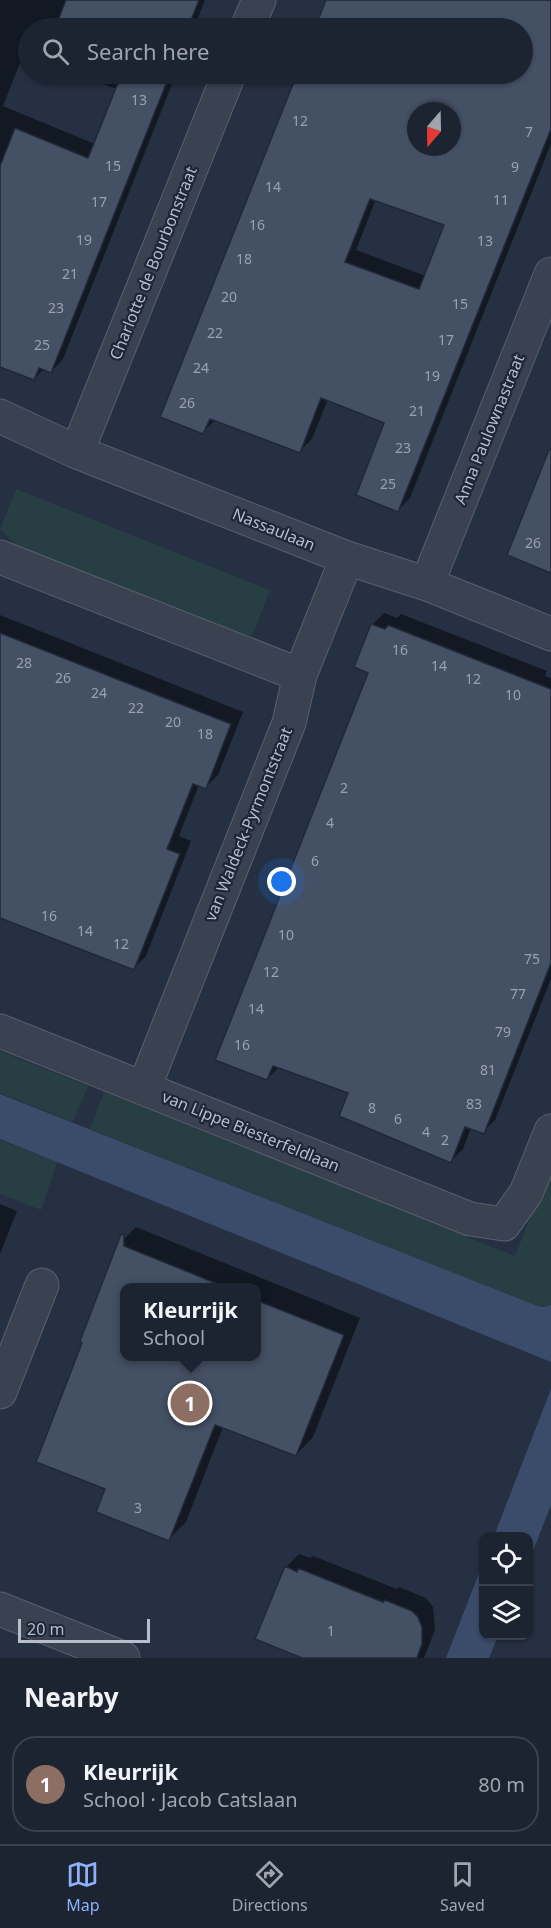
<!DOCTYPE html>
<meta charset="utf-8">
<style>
:root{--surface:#1c2432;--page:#252c3a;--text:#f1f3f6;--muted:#a0a4ac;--line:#3a414d;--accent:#8db1fa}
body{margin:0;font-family:"Noto Sans",sans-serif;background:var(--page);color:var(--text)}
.controls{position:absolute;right:18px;bottom:18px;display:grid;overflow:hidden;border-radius:12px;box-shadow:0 2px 4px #0004}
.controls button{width:54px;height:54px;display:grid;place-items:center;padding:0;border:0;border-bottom:2px solid var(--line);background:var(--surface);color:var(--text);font:30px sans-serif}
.compass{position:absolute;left:407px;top:102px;width:54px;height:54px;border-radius:50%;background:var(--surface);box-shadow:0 2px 4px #0004;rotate:200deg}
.scale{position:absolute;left:18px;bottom:15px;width:132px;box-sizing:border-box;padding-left:6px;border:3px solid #b7bdcb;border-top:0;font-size:16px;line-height:21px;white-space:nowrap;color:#b7bdcb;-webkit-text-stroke:4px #1e2737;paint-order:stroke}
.you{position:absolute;left:282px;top:882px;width:21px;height:21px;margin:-15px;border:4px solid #fff;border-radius:50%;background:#1a73e8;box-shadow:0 0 0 9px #1a73e833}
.badge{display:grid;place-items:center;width:39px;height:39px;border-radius:50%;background:var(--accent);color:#fff;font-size:20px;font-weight:700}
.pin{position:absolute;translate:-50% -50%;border:3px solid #fff;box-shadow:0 2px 6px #0006}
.popup{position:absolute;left:120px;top:1283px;width:141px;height:78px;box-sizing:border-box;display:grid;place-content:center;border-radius:12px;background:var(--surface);filter:drop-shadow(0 2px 4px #0005);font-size:20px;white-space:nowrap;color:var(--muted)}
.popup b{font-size:22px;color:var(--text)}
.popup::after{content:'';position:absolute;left:50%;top:100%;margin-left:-12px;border:12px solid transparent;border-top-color:var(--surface)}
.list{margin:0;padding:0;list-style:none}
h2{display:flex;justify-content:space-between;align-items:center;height:78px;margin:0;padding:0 24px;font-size:26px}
h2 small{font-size:20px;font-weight:400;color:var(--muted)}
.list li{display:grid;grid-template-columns:39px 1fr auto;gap:18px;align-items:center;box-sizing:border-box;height:96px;margin:0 12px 12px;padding:0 12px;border:2px solid var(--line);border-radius:24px}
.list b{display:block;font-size:22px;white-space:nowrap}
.list p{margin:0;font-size:20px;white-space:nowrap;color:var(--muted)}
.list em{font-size:20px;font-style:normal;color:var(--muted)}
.icon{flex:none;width:33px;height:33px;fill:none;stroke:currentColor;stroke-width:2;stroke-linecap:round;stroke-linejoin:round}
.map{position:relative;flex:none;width:551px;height:1658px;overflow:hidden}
.search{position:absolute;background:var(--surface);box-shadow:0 2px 4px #0004;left:18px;right:18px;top:18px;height:66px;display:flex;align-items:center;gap:15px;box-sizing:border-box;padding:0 21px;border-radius:33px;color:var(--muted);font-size:22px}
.sheet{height:186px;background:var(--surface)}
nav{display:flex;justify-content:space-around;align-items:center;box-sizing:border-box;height:84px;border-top:2px solid var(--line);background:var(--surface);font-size:16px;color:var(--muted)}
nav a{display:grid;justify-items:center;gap:3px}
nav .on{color:var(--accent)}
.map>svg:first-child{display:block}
.green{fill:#273e43}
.water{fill:#3b4c6b}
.shadow{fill:#0007;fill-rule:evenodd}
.building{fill:#445064;stroke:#202939;stroke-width:1.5;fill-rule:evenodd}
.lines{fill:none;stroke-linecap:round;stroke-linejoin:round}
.minor-casing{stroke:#58606f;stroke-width:35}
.minor{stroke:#3a4251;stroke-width:33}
.labels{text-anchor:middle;stroke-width:4.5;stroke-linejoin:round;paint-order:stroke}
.number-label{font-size:14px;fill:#9aa2b1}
.street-label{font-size:16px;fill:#b7bdcb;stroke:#1e2737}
</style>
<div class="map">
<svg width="551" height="1658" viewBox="0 0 551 1658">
<rect width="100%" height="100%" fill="#253042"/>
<!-- green -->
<path class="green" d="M16,489l254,101 -18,46 -15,-3 -221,-88 -16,-16z
M0,1051l88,35 -15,36 -73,-29z
M104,1092l411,164 36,-92v141l-8,2 -5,-1 -448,-177z
M0,1140l57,22 -16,48 -41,-16z"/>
<!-- water -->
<path class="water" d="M0,1094l538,212 5,1 8,-2v57l-551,-223z
M551,1389v116l-22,56 -1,-25h-34z
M483,1563l1,73h14l-9,22h-43z"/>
<!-- shadow -->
<path class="shadow" d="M0,0h205l-11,28h-166v29l-5,-2 -20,51 92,38 22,-55 -44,-15h103l-113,285 -12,13 -7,-3 -10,10 -34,-14z
M327,0h224v144l-141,354 -12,12 -12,-88 -58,-23 -16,40 -12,12 -84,-32 -13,13 -41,-16 136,-342h224v-46h-206zM416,111h36v36h-36zM376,199l70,26 -20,51 -70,-26z
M384,613l13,5 4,-4 146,57 -2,5 6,2v301l-56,141 -12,12 -12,-4 -8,21 -12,12 -101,-69 -71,-25 -12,12 103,-407 2,-47z
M0,615l243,97 -25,63 -13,13 -6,-3 -20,51 12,5 -45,115 -13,13 -133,-53z
M0,1204l17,7 -17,43z
M136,1227l224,91 -47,119 -17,18 -73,-28 -37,95 -17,17 -62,-50 -23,-147 35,-98zM124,1288h132v68h-132z
M299,1554l11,4 3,-2 84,33 2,-2 27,11 7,9 2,23 -11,28h-118l-20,-91z"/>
<!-- building -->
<path class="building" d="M66,0h133l-11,28h-133z
M326,0h225v129l-153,383 -42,-17 28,-72 -63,-25 -21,55 -90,-34 -7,15 -43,-17 137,-343h225v-46h-207zM416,111h36v36h-36zM370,199l74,26 -25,64 -74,-27z
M119,74h51l-119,299 -12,-5 -5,12 -34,-13v-201l15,-38 73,30 33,-83z
M549,450h2v123l-44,-18z
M371,624l14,5 3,-4 163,64v274l-67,171 -19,-7 -14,36 -112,-47 9,-23 -75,-27 -6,14 -52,-20 153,-387 -14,-6z
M0,633l231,91 -25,65 -13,-5 -26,65 13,5 -46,116 -134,-52z
M121,1234l3,1v11l99,40 -99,1v69h132v-56l88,35 -48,121 -81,-31 -46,116 -73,-29 9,-23 -69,-27 46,-119 -2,-2z
M285,1566l12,6 1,-4 85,34 2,-2 27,11 6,6 4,10v17l-5,14h-115l-47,-19z"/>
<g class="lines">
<!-- minor casing -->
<g class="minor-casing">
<path id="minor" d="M247,28l12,-28
M0,416l77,36 270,106 80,26 124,50
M77,452l152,-378
M0,557l300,118
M427,584l124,-310
M0,1031l470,188 34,5 22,-31 25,-62
M144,1088l145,-365 11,-48 47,-117
M0,1392l42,-107
M0,1609l123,49"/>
</g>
<!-- minor -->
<use href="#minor" class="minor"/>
</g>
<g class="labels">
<!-- number labels -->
<g class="number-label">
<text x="139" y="105">13</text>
<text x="300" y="126">12</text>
<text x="529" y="137">7</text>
<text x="113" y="171">15</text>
<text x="515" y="172">9</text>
<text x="273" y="192">14</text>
<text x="501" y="205">11</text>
<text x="99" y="207">17</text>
<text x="257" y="230">16</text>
<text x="84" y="245">19</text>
<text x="485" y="246">13</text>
<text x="244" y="264">18</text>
<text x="70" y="279">21</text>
<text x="229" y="302">20</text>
<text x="460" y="309">15</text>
<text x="56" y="313">23</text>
<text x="215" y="338">22</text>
<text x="446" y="345">17</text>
<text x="42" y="350">25</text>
<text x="201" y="373">24</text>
<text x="432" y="381">19</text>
<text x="187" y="408">26</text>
<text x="417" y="416">21</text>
<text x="403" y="453">23</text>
<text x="388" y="489">25</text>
<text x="533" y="548">26</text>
<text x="400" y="655">16</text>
<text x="24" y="668">28</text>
<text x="439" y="671">14</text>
<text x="63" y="683">26</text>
<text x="473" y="684">12</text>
<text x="99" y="698">24</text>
<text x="513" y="700">10</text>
<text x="136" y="713">22</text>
<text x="173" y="727">20</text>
<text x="205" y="739">18</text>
<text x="344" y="793">2</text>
<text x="330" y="828">4</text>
<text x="315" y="866">6</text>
<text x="49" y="921">16</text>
<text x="85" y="936">14</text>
<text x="286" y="940">10</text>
<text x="121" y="949">12</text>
<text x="532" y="964">75</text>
<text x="271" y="977">12</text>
<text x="518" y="999">77</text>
<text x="256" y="1014">14</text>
<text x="503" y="1037">79</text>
<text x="242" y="1050">16</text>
<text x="488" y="1075">81</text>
<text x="474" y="1109">83</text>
<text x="372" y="1113">8</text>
<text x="398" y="1124">6</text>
<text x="426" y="1137">4</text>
<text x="445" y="1145">2</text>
<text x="138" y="1513">3</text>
<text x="331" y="1636">1</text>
</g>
<!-- street labels -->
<g class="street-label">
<text transform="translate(153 263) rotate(-68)" y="6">Charlotte de Bourbonstraat</text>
<text transform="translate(489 429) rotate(-68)" y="6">Anna Paulownastraat</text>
<text transform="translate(274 529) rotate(22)" y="6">Nassaulaan</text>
<text transform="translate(248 824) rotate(-68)" y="6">van Waldeck-Pyrmontstraat</text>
<text transform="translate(251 1131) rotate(22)" y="6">van Lippe Biesterfeldlaan</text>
</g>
</g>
</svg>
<div class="controls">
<button><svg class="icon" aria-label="locate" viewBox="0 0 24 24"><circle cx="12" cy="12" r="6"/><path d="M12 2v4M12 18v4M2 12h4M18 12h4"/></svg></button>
<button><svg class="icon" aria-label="layers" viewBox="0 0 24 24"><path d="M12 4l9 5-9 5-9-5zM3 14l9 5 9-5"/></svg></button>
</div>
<svg class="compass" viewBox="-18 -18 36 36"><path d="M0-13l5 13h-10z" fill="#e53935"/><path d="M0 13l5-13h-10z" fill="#a0a4ac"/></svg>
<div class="scale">20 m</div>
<div class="you"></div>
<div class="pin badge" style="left:190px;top:1403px;background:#8d6e63">1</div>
<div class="popup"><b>Kleurrijk</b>School</div>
<div class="search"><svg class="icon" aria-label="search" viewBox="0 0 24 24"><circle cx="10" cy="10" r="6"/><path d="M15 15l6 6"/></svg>Search here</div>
</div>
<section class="sheet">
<h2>Nearby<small></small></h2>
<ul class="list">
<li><span class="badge" style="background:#8d6e63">1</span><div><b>Kleurrijk</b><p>School · Jacob Catslaan</p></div><em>80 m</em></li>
</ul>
</section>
<nav>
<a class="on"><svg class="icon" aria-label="map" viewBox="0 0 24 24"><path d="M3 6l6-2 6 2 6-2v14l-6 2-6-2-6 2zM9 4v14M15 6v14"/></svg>Map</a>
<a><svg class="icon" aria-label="directions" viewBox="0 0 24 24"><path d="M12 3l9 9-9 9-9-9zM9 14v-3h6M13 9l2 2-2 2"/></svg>Directions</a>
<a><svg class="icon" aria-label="saved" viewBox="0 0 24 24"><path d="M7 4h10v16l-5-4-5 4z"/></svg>Saved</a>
</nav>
